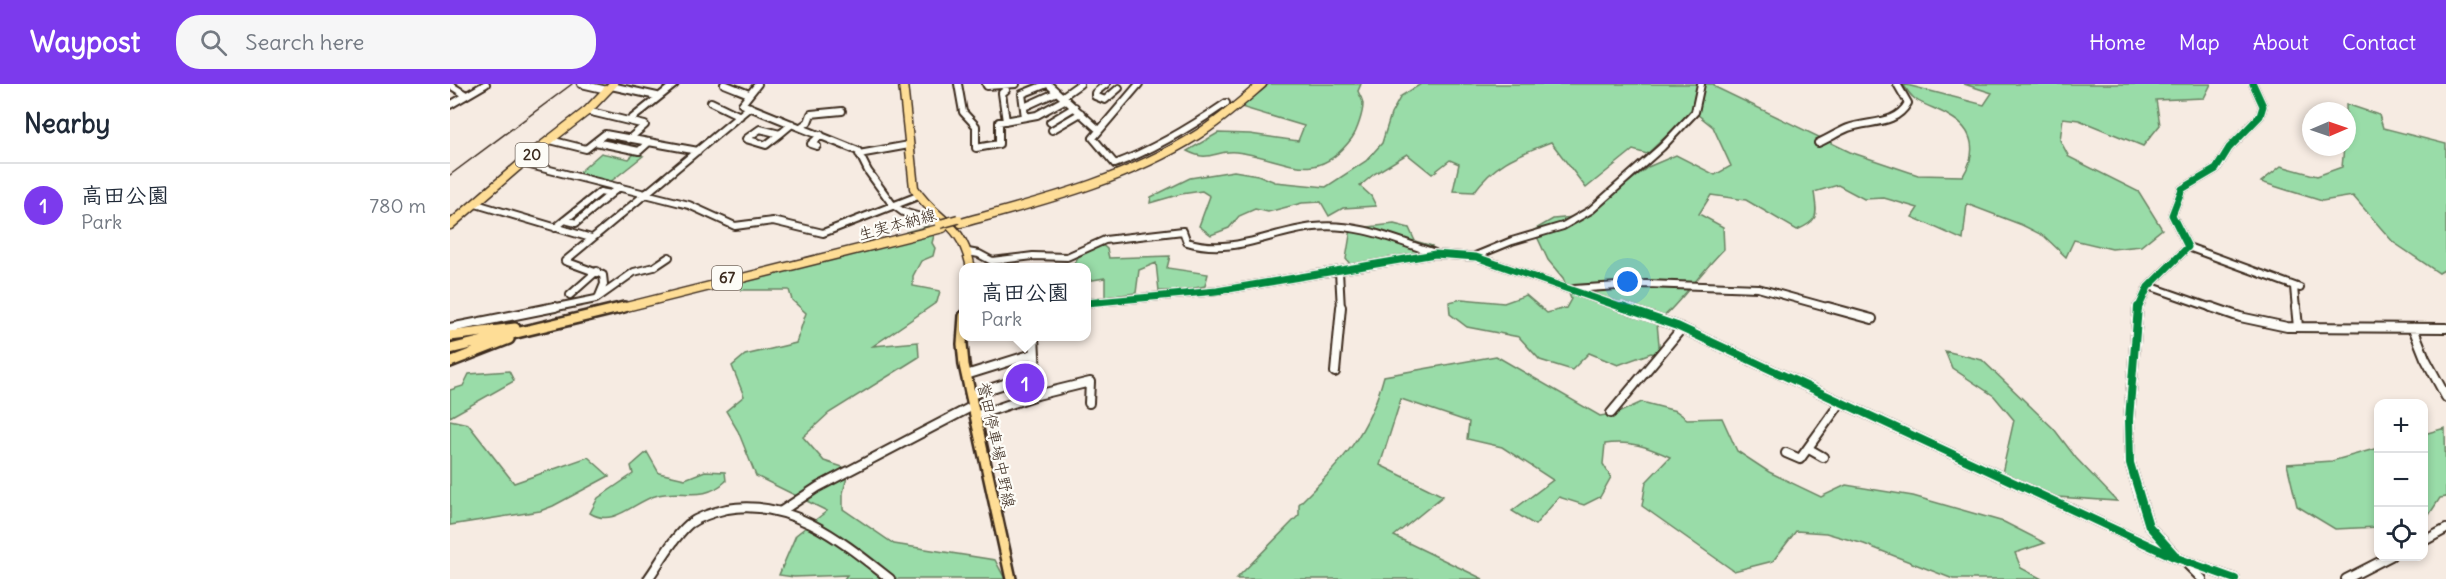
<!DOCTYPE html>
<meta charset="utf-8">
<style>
:root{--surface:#fff;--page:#f6f6f7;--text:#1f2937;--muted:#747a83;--line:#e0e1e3;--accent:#7c3aed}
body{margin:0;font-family:Delius,"Klee One",sans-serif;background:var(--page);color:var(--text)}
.controls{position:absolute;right:18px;bottom:18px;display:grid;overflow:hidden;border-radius:12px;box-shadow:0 3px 9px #0003}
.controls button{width:54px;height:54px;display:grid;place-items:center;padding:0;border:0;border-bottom:2px solid var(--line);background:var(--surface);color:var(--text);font:30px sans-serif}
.compass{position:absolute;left:1852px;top:18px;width:54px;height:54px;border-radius:50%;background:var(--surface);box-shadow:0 3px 9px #0003;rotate:88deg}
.you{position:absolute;left:1178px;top:198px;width:21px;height:21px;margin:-15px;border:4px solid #fff;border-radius:50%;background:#1a73e8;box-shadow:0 0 0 9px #1a73e833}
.badge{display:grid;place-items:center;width:39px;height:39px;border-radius:50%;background:var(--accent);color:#fff;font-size:20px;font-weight:700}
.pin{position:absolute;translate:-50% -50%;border:3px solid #fff;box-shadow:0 2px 6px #0006}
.popup{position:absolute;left:509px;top:179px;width:132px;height:78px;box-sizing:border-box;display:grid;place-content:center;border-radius:12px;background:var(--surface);filter:drop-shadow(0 2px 4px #0005);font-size:20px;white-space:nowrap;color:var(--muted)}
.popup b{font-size:22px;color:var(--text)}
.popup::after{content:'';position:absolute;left:50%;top:100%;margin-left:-12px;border:12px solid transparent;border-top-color:var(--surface)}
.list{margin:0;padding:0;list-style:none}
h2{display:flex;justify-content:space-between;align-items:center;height:78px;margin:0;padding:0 24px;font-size:26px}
h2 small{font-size:20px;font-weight:400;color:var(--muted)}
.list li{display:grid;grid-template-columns:39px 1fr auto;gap:18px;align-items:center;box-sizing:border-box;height:84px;padding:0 24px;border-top:2px solid var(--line)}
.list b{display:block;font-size:22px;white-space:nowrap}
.list p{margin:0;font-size:20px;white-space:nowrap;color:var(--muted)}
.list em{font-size:20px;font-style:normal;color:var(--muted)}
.icon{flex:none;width:33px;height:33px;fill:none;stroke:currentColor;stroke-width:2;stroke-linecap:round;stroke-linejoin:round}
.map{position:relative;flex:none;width:1996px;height:495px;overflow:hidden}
header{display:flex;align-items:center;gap:36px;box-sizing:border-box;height:84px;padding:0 30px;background:var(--accent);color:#fff}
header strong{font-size:28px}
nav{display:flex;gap:33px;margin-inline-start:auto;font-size:21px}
.search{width:420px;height:54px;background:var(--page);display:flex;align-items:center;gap:15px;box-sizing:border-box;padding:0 21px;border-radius:24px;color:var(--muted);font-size:22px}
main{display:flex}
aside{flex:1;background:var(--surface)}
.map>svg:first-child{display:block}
.green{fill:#99dca8;stroke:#6a8363;stroke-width:1.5}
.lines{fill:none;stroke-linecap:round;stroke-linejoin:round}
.minor-far1-casing{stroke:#3b2a1e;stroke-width:10}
.minor-casing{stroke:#3b2a1e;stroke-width:12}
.major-far1-casing{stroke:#3b2a1e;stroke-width:11}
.major-casing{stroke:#3b2a1e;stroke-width:14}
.minor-far1{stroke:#fdfcf7;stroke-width:6}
.minor{stroke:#fdfcf7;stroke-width:8}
.major-far1{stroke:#fedd96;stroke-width:8}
.major{stroke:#fedd96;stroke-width:9}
.rail{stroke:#3b2a1e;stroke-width:1.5}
.major-bridge-casing{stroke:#3b2a1e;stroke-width:11;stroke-linecap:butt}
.major-bridge{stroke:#fedd96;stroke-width:8}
.cycleway-far1-casing{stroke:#fdfcf7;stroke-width:10}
.cycleway-casing{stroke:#fdfcf7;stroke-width:12}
.cycleway-far1{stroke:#00873e;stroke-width:7}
.cycleway{stroke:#00873e;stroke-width:8}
.labels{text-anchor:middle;stroke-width:4.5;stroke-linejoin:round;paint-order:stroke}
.shield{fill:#fdfcf7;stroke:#75695f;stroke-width:1.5}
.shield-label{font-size:15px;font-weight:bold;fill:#3b2a1e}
.street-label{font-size:16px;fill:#3b2a1e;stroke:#fdfcf7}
</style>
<header>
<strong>Waypost</strong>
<div class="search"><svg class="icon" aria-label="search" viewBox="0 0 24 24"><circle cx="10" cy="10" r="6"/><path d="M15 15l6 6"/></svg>Search here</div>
<nav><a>Home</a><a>Map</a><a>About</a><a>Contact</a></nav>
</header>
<main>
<aside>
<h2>Nearby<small></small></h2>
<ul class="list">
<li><span class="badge">1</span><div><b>高田公園</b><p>Park</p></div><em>780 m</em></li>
</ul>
</aside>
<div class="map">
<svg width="1996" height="495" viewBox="0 0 1996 495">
<rect width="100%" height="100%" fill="#f6ebe2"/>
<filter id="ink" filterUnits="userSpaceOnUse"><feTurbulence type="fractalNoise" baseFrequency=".0167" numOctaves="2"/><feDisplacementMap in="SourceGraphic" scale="12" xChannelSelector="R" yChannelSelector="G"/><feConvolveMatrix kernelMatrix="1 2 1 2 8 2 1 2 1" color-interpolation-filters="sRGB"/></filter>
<g filter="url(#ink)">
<!-- green -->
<path class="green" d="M819,0h92l-3,7c1,3 5,9 5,13 0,9 -6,27 -11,34 -38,51 -67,19 -116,14 -22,-2 -26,11 -49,-1l31,-18 32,1 48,7 6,-15 -63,-19z
M971,0h293l1,3 135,65 68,23 45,1c14,-23 12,-46 -14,-60 -11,-7 -24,-10 -34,-17 -5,-4 -9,-10 -12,-15l81,21 8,-12 -28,-9h247l-7,14 -48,2 4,25 -17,21 -64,-26 -16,-2 -3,22 9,17 70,35 23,37 -21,17 -29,3 -38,-9 -8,17 -22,-21 -22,-11 -55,-21 -4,36 -51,-23 6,-9 -34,-10 -20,1 -26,-14 -24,7c3,23 6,28 -17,38l-51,-30 -35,-5 -12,19 24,13 1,22c-24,24 -42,52 -67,74l3,32 -9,-2 -33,12 -29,-12 -17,17 -32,-10 -21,-23 -52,-10 -17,-13 -1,-12 13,-3 42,4 22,-8 21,18 19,-5 5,-9 -8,-21 -15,-18 -14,-30 19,-11 32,-3 63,-49 28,-12 39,20 16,-9 -18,-39 -20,-16 -46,43 -14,-4 -47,38 -35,-46c-33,13 -55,20 -77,50l-21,-1 6,-27 -9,-4 -18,14 -25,-20 -33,20 -14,12 11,10 5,10 -33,2 -14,8 -8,-14 -19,1 -34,9 -13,-3 -16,7 -10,12 -18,7 -12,-9 11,-30 -8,-5 -21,3 -31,9 1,-6 39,-19 44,-7 24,4 17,7 51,5 40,-26 16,-18 9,-29 10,-18z
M1896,20l33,11 4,13 63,16v125l-7,4 -46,-31 -40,-46 -31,5 -61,-19 20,-16 36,10 25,-9 2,-20h3z
M186,68l3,1 -1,2 5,1 -34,27 -33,-8 25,-22 28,6z
M944,140l15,4 6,13 17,5 -7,10 -75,8 -4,-5 5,-30z
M478,142l8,2 -4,15 3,5 -2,8 -12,5 -8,15v10l27,5 -3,11 -64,44 45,-4 1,15 -90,56 -26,24 21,24 25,8 -6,24v16l51,35 101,16 10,19h-161l3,-4 -53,2 -15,-2 17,-40 31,-24 -71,-35 -18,-45 -12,-20 18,-15 -12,-30 13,-11 51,-12 10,-30 -14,-13 -3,-10h-48l1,-9 147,-37 17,-12z
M651,160l6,5 2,9 61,-2 -3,12 41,6 -3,12 -20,4 -26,1 -3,-28 -17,7 -3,23 -31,4v-19l-18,3 -1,-13h-15l7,-11z
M1495,267l37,9 72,69 22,29 41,43 -60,-4 -55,-24 12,-53 -20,-24 -42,-28z
M1046,272l104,60 18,-3 24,-11 34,9 11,8 35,-1 15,33 32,21 52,25 25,-12 67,11 91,26 41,21 -30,10 6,15 21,11h-89l-89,-35 -38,-11 -30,-2 -23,30 -39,10 -92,-65 4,-24 24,-25c-22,-10 -41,-17 -65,-13l-2,20 8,13 -11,20 -16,8 -25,-8 -24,28 -23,-14 41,-31 -51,-33 -35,-8 2,-17 -68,-23 -21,66 63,31 -49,40 89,43h-247l63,-64v-11c43,-43 69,-68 85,-128z
M59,287l5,10 -64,36v-27l13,-4 6,-12z
M0,336l18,4 46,59 74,-26 21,19 -56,30 -13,5 -90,14z
M1995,344l1,69 -6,1 -11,17 -5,3v-84z
M1928,364v79l-43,2 -38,-23 -10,-42 45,-3z
M197,368l12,21 26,6 20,-8 20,1 1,9c-25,23 -44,6 -71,15 -21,6 -42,32 -65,17l8,-15 35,-24 -2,-8z"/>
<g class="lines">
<!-- minor-far1 casing -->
<g class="minor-far1-casing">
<path id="minor-far1" d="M131,0l26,6
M274,0l25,10
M308,0l-16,20 116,47 10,20 24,33 11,8 24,7 9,-6
M508,0l5,28 13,14v22l23,-4v-22l38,-7 29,-16
M536,0l1,2 29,-2
M598,0l51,46
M656,0l-11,9v3l10,4 14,-12
M689,0l-46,54 22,26c40,-15 76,-37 111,-61
M0,1l16,10
M161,2l46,10
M556,6l-4,3 4,28
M613,12l17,-12
M261,18l29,14
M0,21l36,-21
M574,23l33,-15
M137,27l58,14 -16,14
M575,33l-3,-23 25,-10
M179,37l46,-37
M600,38l25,-15
M351,43l7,-5 3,-8 31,-3
M310,45l20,5 -14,11 -20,-6z
M602,46l29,-17
M330,50l12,-10
M100,56l36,9 19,-15 93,17
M145,58l44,9 10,-9
M1368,59c10,-4 20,-11 30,-15 22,-8 47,-2 60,-25l-11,-19
M367,62l-6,-2 10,-9
M409,70l50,-9
M72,79l167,42 46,21 38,-5 50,12 95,-37
M26,120l115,34
M115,136l11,3 43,-36
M105,144l45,-36 11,2
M1738,163l112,41
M518,168l11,2 13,7 41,-5 34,1 38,-17 78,-9 4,11c46,14 82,-10 127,-15 42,-5 81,13 121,26
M1023,173l39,-16 51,-15 28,-16 71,-63 33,-35 6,-28
M115,177l185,-154
M115,177l38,14 1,9 -5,12
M889,187l2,38
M1699,202l66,23
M1844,203l2,22
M1124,205l72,-5 112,4 76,21
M120,211l27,-24
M636,219l131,-12 218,-37 41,3 150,52
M97,225l49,-10 38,-27 20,-5 15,-10
M1688,225l10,-22 40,-40 -16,-32 10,-26 34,-20 13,-21 31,-32 3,-10 -10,-22"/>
</g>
<!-- minor casing -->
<g class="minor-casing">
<path id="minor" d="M1172,223l55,19 497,231 61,22
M1378,223l44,12
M1688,223l-9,112 1,44 19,63 28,31
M1761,223l29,10 47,10 159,1
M1846,223l2,20
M0,244l105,-21
M1963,244l12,30 21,39
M584,252l3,59
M885,288l6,-65
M516,291l67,-21
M521,311l64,-21
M1161,329l71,-85
M525,332l62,-21 53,-13 -1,21
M1359,365l14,8
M1336,369l14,6 41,-57
M330,428l38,-25 155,-81
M1974,457l22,-12
M1737,480l15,15
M198,495c13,-18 24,-40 41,-55 11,-8 25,-12 38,-15 64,-11 116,33 163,70
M1896,495l45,-23"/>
</g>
<!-- major-far1 casing -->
<g class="major-far1-casing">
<path id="major-far1" d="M453,0l11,104c23,36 47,31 57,80
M511,139c80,-22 165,-43 236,-88 24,-15 44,-33 65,-51
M0,141l88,-76 49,-38 26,-27
M168,225l325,-81"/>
</g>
<!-- major casing -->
<g class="major-casing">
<path id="major" d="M514,232l-2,28 2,21 47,214
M0,252l65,-8
M0,265l174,-42
M0,278l59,-23"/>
</g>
<!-- minor-far1 -->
<use href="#minor-far1" class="minor-far1"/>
<!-- minor -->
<use href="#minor" class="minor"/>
<!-- major-far1 -->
<use href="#major-far1" class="major-far1"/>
<!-- major -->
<use href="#major" class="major"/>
<!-- rail -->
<path class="rail" d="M0,91l122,-91"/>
<!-- major-bridge casing -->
<g class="major-bridge-casing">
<path id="major-bridge" d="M490,140l18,-5"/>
</g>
<!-- major-bridge -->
<use href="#major-bridge" class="major-bridge"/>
<!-- cycleway-far1 casing -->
<g class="cycleway-far1-casing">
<path id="cycleway-far1" d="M636,219l131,-12 218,-37 41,3 150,52
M1688,225l10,-22 40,-40 -16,-32 10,-26 34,-20 13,-21 31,-32 3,-10 -10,-22"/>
</g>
<!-- cycleway casing -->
<g class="cycleway-casing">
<path id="cycleway" d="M1172,223l55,19 497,231 61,22
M1688,223l-9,112 1,44 19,63 26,29"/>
</g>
<!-- cycleway-far1 -->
<use href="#cycleway-far1" class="cycleway-far1"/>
<!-- cycleway -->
<use href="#cycleway" class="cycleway"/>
</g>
</g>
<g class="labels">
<!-- shield labels -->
<g class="shield">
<rect x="65.5" y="59" width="33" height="24" rx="4.5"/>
<rect x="262" y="182" width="30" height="24" rx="4.5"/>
</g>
<g class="shield-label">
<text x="82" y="76">20</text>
<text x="277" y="199">67</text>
</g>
<!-- street labels -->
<g class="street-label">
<text transform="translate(447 140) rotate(-15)" y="6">生実本納線</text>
<text transform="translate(547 361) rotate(78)" y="6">誉田停車場中野線</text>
</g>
</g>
</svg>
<div class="controls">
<button>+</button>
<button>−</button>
<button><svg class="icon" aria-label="locate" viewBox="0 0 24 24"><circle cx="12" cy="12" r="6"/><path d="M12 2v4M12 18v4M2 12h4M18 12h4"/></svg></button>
</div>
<svg class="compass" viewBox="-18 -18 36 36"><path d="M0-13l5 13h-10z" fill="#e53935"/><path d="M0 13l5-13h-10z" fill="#747a83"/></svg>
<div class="you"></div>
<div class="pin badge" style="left:575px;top:299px">1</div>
<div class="popup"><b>高田公園</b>Park</div>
</div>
</main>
